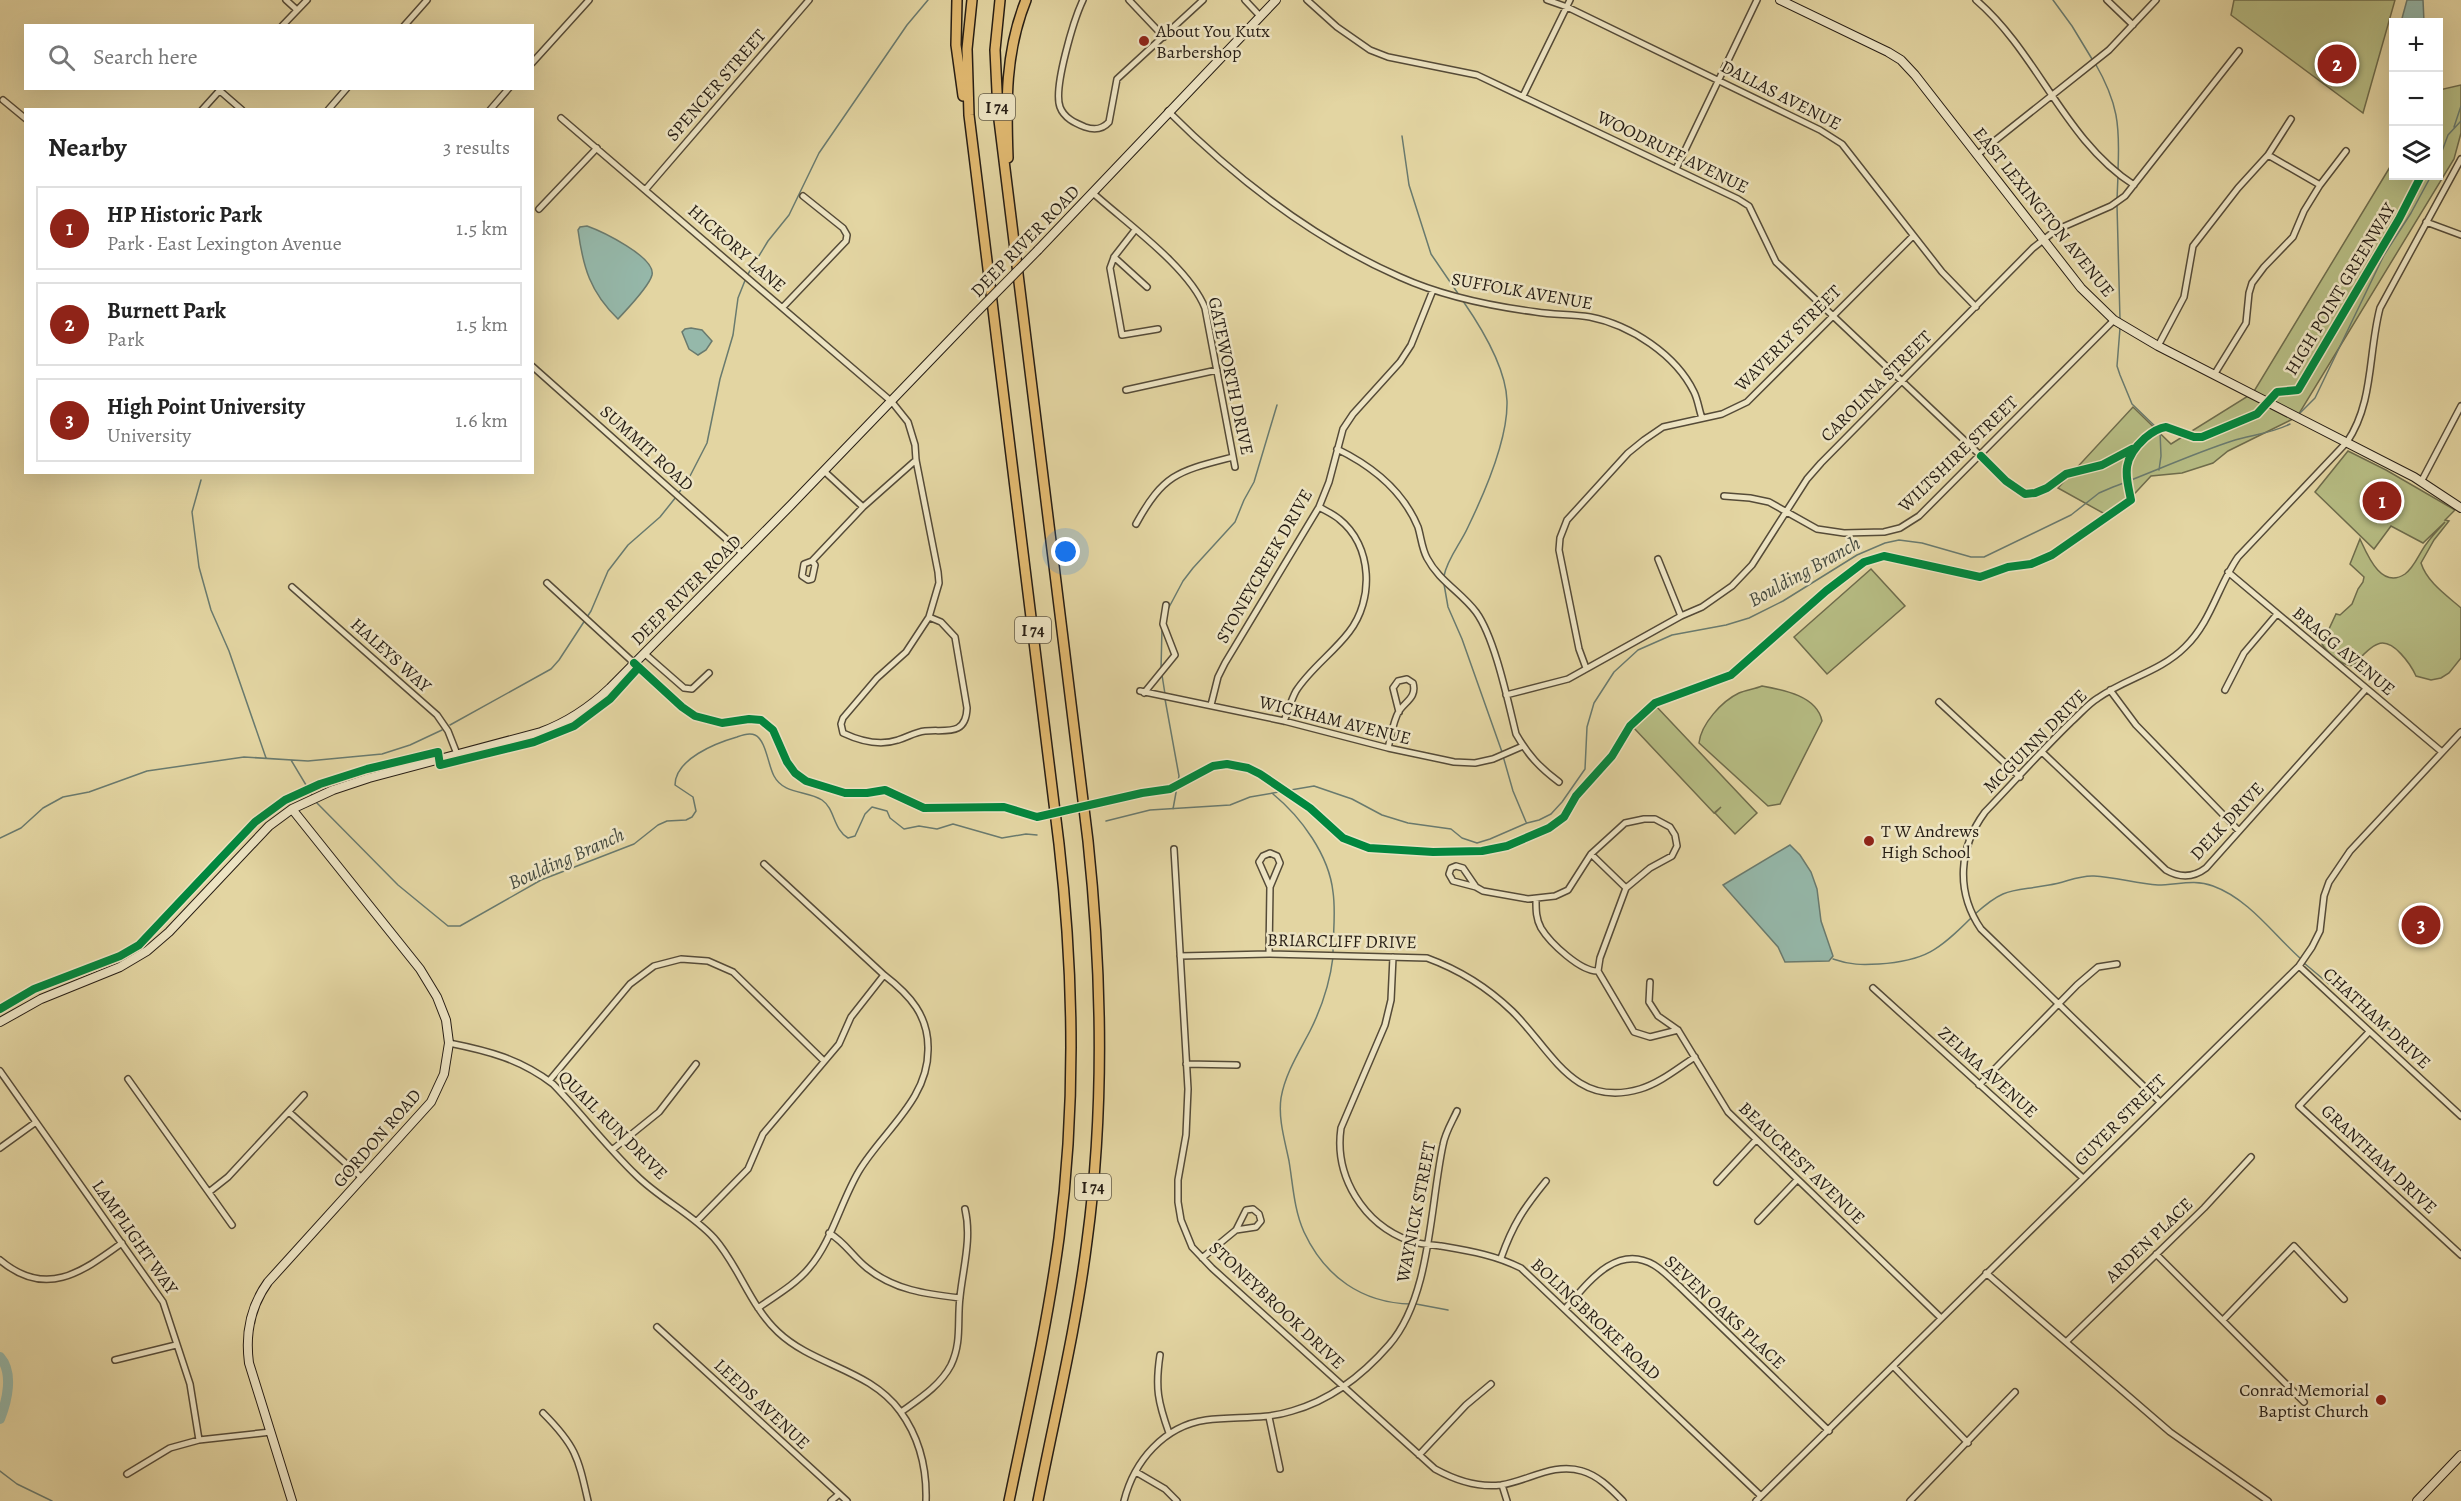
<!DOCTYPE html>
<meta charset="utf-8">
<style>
:root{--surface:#fff;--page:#f6f6f6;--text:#222;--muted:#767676;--line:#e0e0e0;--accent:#8f2418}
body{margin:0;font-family:Alegreya,serif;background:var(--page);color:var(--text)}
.controls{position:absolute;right:18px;top:18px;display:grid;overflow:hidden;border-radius:0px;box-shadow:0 6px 24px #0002}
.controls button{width:54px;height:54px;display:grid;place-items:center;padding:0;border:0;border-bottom:2px solid var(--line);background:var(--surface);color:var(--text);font:30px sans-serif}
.you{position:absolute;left:1066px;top:552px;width:21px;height:21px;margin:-15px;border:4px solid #fff;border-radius:50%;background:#1a73e8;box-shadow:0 0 0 9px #1a73e833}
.badge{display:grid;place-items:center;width:39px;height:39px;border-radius:50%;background:var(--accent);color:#fff;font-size:20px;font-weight:700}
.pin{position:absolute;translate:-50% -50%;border:3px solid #fff;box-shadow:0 2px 6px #0006}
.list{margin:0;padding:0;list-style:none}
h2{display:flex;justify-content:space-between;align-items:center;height:78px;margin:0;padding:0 24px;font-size:26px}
h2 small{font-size:20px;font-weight:400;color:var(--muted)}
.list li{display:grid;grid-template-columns:39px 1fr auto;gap:18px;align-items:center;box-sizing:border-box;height:84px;margin:0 12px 12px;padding:0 12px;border:2px solid var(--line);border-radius:0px}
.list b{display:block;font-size:22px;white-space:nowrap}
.list p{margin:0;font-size:20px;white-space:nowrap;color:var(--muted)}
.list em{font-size:20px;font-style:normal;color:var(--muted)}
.icon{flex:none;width:33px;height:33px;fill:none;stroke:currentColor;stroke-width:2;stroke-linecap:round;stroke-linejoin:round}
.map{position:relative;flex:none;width:2461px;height:1501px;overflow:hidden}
.search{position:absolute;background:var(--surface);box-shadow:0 6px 24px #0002;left:24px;top:24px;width:510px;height:66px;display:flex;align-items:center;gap:15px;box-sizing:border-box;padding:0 21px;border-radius:0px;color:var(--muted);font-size:22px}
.panel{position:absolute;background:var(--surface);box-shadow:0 6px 24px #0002;left:24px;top:108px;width:510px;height:366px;border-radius:0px}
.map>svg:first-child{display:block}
.green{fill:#b6bc83;stroke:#6e6c4c;stroke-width:1.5}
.water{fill:#95b8aa;stroke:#697a6e;stroke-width:1.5}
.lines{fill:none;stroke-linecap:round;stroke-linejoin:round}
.stream{stroke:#697a6e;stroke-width:1.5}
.river{stroke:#95b8aa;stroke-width:10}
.street-casing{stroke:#554b38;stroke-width:8}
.secondary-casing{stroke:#261d14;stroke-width:10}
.highway-casing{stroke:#261d14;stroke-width:12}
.street{stroke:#ede4c3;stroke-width:5}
.secondary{stroke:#ede4c3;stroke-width:8}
.highway{stroke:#e2ba71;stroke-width:9}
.secondary-bridge-casing{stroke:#261d14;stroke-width:10;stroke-linecap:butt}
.secondary-bridge{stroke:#ede4c3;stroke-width:8}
.cycleway-casing{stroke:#ede4c3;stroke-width:11}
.cycleway{stroke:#00873e;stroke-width:8}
.poi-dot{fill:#8f2418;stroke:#ede4c3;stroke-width:2}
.labels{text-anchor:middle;stroke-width:5;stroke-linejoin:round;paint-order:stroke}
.shield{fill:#ede4c3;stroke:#625948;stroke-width:1.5}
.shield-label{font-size:16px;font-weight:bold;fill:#261d14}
.poi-label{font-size:18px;fill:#261d14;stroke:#ede4c3;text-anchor:start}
.street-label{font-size:18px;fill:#261d14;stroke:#ede4c3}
.water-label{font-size:20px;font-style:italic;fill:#474c41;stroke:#ede4c3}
</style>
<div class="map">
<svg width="2461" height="1501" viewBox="0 0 2461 1501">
<rect width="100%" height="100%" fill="#e3d5a2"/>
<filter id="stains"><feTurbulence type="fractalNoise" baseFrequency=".00333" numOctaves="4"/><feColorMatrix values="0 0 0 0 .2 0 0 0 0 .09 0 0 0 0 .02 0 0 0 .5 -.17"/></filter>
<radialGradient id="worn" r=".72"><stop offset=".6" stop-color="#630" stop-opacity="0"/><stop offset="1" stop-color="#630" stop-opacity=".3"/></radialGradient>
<!-- green -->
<path class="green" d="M2234,0h161l-32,113 -132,-98z
M2461,85v48l-7,26 -157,258 -69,34 -15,12 -31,10 -31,3 -39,42 -54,-30 75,-81 38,37 82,-51 140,-231 1,14h44l1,-86z
M2348,451l38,19 69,40 -10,10 4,1 -15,19 -13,23c6,19 25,32 40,45v50l-12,15 -8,5 -10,2 -15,-4c-5,-11 -23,-38 -38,-32 -9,3 -19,15 -25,22 -12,-1 -25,-12 -31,-22l14,-30 4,1 12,-11 6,-15 5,-7 1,-5 -14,-13 10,-25c7,15 21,51 45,35 10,-7 14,-21 22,-31 5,-7 12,-14 18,-21l-22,21 -32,-17 -17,23 -59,-57z
M1871,569l34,37 -78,68 -33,-37z
M1762,686c22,4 55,10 60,35l-42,83 -12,2 -69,-63c2,-19 23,-42 40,-50 7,-3 16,-4 23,-7z
M1655,705l102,108 -22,21 -20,-21 6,-6 -7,6 -81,-86z"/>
<!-- water -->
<path class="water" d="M2407,0h16l1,22h-23z
M587,226c14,5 69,31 65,49 -3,12 -25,34 -34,44 -28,-27 -35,-52 -40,-89l2,-3z
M691,328l11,2 10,11 -6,9 -8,5 -9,-6 -7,-17 3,-3z
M1790,845l10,10 11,17 6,17 4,32 12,35 -4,5 -44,1 -7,-15 -55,-62z"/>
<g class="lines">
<!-- stream -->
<path class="stream" d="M2053,0l19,26 20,33
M2095,63c23,40 25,62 23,107
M2454,127l7,-21
M1402,136l7,49 22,69 28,41
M2438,162l10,-27 13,-14
M2117,200l1,-25
M2117,205l3,115
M748,274l20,-33 21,-26 30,-62 88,-128 21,-25
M2120,328l-3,38 3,9 12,29 28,27 1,25 -2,14
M2300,413l15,-15 69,-143 27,-42 20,-37
M201,480l-9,32 7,55 12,43 18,41 37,107
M1444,576c3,-17 17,-33 24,-49 16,-33 40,-89 39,-126 -1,-33 -26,-74 -44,-100
M1444,584l4,23 14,32 40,113
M1167,611l16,-30 10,-13 42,-46 9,-22 10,-18 23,-77
M1161,670l1,-43
M1162,675l3,19
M1165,699l14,77 -6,33
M450,725l101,-56 8,-9 32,-49 17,-40 20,-26 32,-28 16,-20 13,-19 18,-35 13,-64 13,-44 5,-37 8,-20
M1503,756l10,35 13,31
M291,760l21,35
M1273,794c28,23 56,61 60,98 3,20 0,41 0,61
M316,802l82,83 50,41h12l81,-46 93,-36 24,-19 9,-4 19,-1 6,-3 4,-6 -3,-14 -18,-12c0,-26 41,-42 62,-48 5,-2 12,-5 18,-2 11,5 13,30 19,41 10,19 33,14 48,24 13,9 11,29 26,38l7,-2 10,-22 7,-7 15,4 3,7 14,11 15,-3 18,3 16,-5 49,14 24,-4 11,1
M1106,821l44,-11 80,-5 20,-8 64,-11 38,13 30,16 26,8 43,6 11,9 15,5 13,-4 37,-16 12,-3 12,-6 11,-12 23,-33 2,-42 7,-24 20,-31 24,-22 34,-15 54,-10 23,-7 34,-17 74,-46 28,-12 14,-3 23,3 49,14h13l87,-42 28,-22 14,-6c40,-15 79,-33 119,-46 19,-6 41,-8 58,-17
M0,838l21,-10 22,-20 20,-11 26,-5 58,-21 97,-14 64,4 74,-7 28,-9 32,-15
M1975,914c31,-28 36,-22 74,-29 16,-2 29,-10 45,-9 22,1 43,8 64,9 19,0 36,-6 55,1 36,13 61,49 88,73
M1333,957c-3,25 -12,52 -23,74 -11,21 -25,43 -29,67 -3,21 4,43 8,63 4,24 5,49 15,71 21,45 58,71 107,72
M1833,959c17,6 29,6 46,5 46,-3 60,-14 92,-46
M2304,963l56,47 31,20
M1416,1304l32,6
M0,1471l17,13 35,17"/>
<!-- river -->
<path class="river" d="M0,1357c14,16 7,44 0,62"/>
<!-- street casing -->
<g class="street-casing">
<path id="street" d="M286,0l11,10
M1083,0c-9,19 -30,88 -23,107 4,11 15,16 25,20 9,3 17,3 24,-5l8,-43 86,-79
M1129,0l35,37
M1245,0l15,16
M1307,0l30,27 33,23 18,7 89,18 261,124 11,7 27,56 205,194
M1547,0l20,7 253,123 22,14 100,128 34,35
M1976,0c62,53 88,140 158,185
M2107,0l26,25
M282,26l25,-26
M404,26l23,-26
M532,63l57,-63
M219,90l23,20
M1523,96l47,-96
M3,100l23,19
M202,110l18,-20
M328,110l19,-22
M490,110l19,-22
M1168,111c68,68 143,127 232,166 42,19 90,29 136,35 18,3 36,2 54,5 41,8 86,38 104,75 4,8 5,18 8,26
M561,118l331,284 16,20 7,23 1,15 22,112 1,11 -10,34
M1977,155l132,-105 47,-50
M2268,155l23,-36
M1676,169l81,-169
M2320,185l26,-34
M646,189l163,-189
M1093,193c33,30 96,74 112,115l30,159
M539,209l58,-61
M2426,222l35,13
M1135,230l-21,27 -4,11 12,67 36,-6
M1114,257l33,30
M783,307l63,-66 1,-6 -4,-7 -40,-32
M2158,346l26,-49 9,-51 45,-58 30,-33 52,30 -16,26 -11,26 -29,30 -12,16 -3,10 -3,30 -32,52
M532,366l210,187
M1126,390l91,-20
M1337,449c35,17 66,42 81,78 3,10 4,22 9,31 12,23 34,34 49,54 19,26 32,90 40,122 12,21 24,34 43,48
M824,471l39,36
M2421,482l40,-76
M1724,496l26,2 19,4 48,27 27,4 40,-1 16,-4 19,-12 195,-196
M1136,524c28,-51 43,-53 97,-67
M1658,559l23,57
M812,561l3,4 -3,14 -4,1 -6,-4 2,-12 8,-3 51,-54 53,-47
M2228,572l214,180
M547,583l87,80
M292,587l145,128 11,16 9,23
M929,617l12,5 14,15 12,71c-1,29 -22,21 -42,23 -10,1 -17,6 -27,9 -18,6 -38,1 -55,-7l-2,-9 2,-6 34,-40 29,-26z
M644,653l40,35 8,1 17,-16
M1586,668l-7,-19 -20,-99 1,-12 7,-18 61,-67 16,-13 19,-13 59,-13 25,-12 166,-166
M2110,690l26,35 103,106
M2225,690l19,-37 33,-39
M1140,691l144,30 104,27 66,14 21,1 18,-4 30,-13
M1144,693l31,-38 -12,-31 3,-19
M1506,695l62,-16 113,-63 21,-9 30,-21 20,-21 55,-86 14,-16 212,-215 23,-18 55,-24 14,-10 114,-145
M1939,702l81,75
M1211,705l7,-28 7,-14 94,-156 10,-25 14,-53 10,-15 47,-52 11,-17 22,-55
M1284,721c4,-9 7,-21 12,-30 14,-22 37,-38 53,-59 25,-32 24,-86 -10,-113 -6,-5 -13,-8 -20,-12
M1388,748c3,-11 5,-27 11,-37 7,-10 18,-14 14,-28l-6,-4 -9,2 -5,7 6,24
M2042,752l124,118c14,8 27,8 40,-2l160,-179
M1174,849l14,240 -2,46 -8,45v22l3,18 11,27 20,21 223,201c20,11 42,19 66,16 27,-4 53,-23 81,-14 17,5 29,18 41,30
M1591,854l35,34
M1476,887l-23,-6 -4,-7 2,-6 5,-2 7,2 13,19 7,4 45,8 27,-3 13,-6 23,-36 34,-31 19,-4h11l15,8 5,8 2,11 -5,10 -22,12 -24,20 -26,70 -2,13 36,61 16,5 28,-7
M1536,900c0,10 0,19 5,28 9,15 40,44 57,43
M1269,954l1,-67 10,-24 -3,-7 -7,-3 -7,3 -4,6 11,25
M1180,956l89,-2 158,4c33,12 60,29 85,53 39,38 61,98 128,78 20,-6 38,-21 55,-32
M1393,957l-2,43 -6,25 -44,103c-7,48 22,96 69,113 9,3 21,4 31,5 29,5 54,9 80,22l240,228
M2299,966l162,150
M1650,982l-1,20 9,14 20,14 50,82 213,206
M1873,988l210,190
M2369,1032l-70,74 162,149
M449,1043c40,8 71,16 104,41 28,29 53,62 83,91 24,24 55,38 78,63 25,28 36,68 64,94 36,34 91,37 122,79 19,26 27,57 26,90
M1186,1064l51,1
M0,1071l163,231 27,82 9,56
M128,1079l104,146
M549,1081l81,-97 24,-18 27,-7 27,2 25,11 91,89
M1979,1085l98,-100 21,-18 19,-3
M2160,1102l-179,-173c-26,-38 -22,-82 4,-117 29,-30 56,-61 86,-90 9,-8 17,-18 27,-24 28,-20 62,-26 87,-51 26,-25 33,-61 53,-90l109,-115c27,-40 21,-88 33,-134l81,-149
M289,1112l73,66
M0,1148l36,-26
M612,1150l47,-38 37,-48
M1717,1182l38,-41
M209,1192l19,-15 76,-82
M697,1221l51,-52 15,-35 76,-90 12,-27 33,-42 -120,-111
M1758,1221l39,-41
M829,1233c16,9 24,24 38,35 27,22 59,26 93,30
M2156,1254l148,148
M1202,1258l34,-28 10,-20 7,-1 6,5 2,7 -5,6 -20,3
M1501,1258c12,-34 23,-50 45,-77
M0,1260c46,39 82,12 122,-17
M1986,1273l184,159 98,69
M758,1308c17,-12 38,-24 51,-40 23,-27 32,-67 50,-97 24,-40 69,-71 69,-121 1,-34 -18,-55 -44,-75
M1565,1309c22,-25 51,-66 89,-44 10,6 18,15 26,22l149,144
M2223,1320l71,-74 50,53
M657,1327l190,174
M2066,1342l138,-134 47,-51
M1160,1355c-5,33 -2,47 9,78
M115,1360l61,-15
M1893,1366l75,77
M901,1412c18,-13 39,-26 50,-47 11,-23 6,-44 9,-68 3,-29 12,-59 5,-88
M543,1413c33,33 35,44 45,88
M1269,1417l11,52
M1419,1455l47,-50 25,-21
M1136,1472l29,17 12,12
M127,1474l43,-26 29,-8 72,-8
M1502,1485l5,16
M831,1501l7,-6
M1124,1501c10,-40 40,-75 82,-81 29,-4 58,0 86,-9 39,-11 70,-35 97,-66 42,-48 41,-140 54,-200 2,-12 9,-23 14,-34
M1756,1501l543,-535 13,-19 8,-16 4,-35 5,-14 21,-31 111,-119
M1910,1501l105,-109"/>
</g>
<!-- secondary casing -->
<g class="secondary-casing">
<path id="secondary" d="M1780,0l108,52 13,8 14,15 166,213 33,32 44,26 256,131 47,31
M1038,250l238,-250
M0,1022l41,-23 79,-32 27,-16 22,-19 100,-106 23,-17 41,-19 36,-12 172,-46c27,-10 48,-24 69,-44l181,-183 182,-189
M292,1501l-43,-138c-4,-30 1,-56 19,-81l163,-180 13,-28 5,-31 -3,-23 -9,-23 -17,-28 -128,-160
M2417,1501l44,-46"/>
</g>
<!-- highway casing -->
<g class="highway-casing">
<path id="highway" d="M957,0l-1,45 7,51
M972,0l-5,49 2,66 90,729c15,131 17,263 0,394 -12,89 -32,176 -50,263
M1000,0l-5,50 3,62 90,729c14,133 17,267 -1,400 -11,88 -32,173 -49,260
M1008,158c-2,-55 -3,-106 18,-158"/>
</g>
<!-- street -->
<use href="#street" class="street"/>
<!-- secondary -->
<use href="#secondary" class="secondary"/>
<!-- highway -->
<use href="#highway" class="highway"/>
<!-- secondary-bridge casing -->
<g class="secondary-bridge-casing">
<path id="secondary-bridge" d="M973,316l65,-66"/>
</g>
<!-- secondary-bridge -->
<use href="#secondary-bridge" class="secondary-bridge"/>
<!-- cycleway casing -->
<g class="cycleway-casing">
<path id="cycleway" d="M1981,456l25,25 19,13 10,-1 12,-5 19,-14 36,-9 30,-16
M634,663l48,44 13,9 27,7 27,-4 12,1 12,10 14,32 8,11 11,8 39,12h22l18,-3 39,18 80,-1 33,10 105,-24 28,-4 43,-23 14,-2 21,4 12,6 50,34 33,30 26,10 64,4 49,-1 25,-5 42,-18 15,-11 12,-21 36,-40 18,-30 25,-23 76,-28 95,-84 38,-29 20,-6 96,21 28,-10 23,-3 21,-9 79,-55c-6,-28 -9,-41 14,-62 6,-5 13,-10 21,-11l28,10h8l55,-23 20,-22 21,-2 101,-171 22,-43
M0,1009l34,-20 86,-33 19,-11 116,-123 30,-22 35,-16 47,-15 71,-17 2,13 94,-23 40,-16 36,-27 28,-31"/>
</g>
<!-- cycleway -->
<use href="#cycleway" class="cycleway"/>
</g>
<!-- markers -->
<g class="poi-dot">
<circle cx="1144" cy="41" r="6"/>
<circle cx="1869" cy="841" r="6"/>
<circle cx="2381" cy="1400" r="6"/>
</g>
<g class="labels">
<!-- shield labels -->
<g class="shield">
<rect x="979" y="94" width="36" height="26" rx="4.5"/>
<rect x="1015" y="617" width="36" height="26" rx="4.5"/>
<rect x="1075" y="1174" width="36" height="26" rx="4.5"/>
</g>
<g class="shield-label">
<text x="997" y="113">I 74</text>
<text x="1033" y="636">I 74</text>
<text x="1093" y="1193">I 74</text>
</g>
<!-- poi labels -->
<g class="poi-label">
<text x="1156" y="37">About You Kutx<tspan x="1156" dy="21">Barbershop</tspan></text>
<text x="1881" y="837">T W Andrews<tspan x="1881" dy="21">High School</tspan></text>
<text x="2369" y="1396" text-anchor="end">Conrad Memorial<tspan x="2369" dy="21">Baptist Church</tspan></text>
</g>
<!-- street labels -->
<g class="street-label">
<text transform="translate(716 85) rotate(-49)" y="6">SPENCER STREET</text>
<text transform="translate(1781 95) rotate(27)" y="6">DALLAS AVENUE</text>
<text transform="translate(1673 152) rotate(26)" y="6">WOODRUFF AVENUE</text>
<text transform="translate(2044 212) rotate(51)" y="6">EAST LEXINGTON AVENUE</text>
<text transform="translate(1025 241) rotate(-46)" y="6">DEEP RIVER ROAD</text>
<text transform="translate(737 248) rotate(41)" y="6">HICKORY LANE</text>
<text transform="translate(2340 289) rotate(-59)" y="6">HIGH POINT GREENWAY</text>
<text transform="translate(1522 291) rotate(10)" y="6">SUFFOLK AVENUE</text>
<text transform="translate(1788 338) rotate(-45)" y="6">WAVERLY STREET</text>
<text transform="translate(1231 376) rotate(78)" y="6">GATEWORTH DRIVE</text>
<text transform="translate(1876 386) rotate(-45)" y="6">CAROLINA STREET</text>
<text transform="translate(647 448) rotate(42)" y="6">SUMMIT ROAD</text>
<text transform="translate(1958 454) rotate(-44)" y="6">WILTSHIRE STREET</text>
<text transform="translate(1264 566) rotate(-60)" y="6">STONEYCREEK DRIVE</text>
<text transform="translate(686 590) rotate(-45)" y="6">DEEP RIVER ROAD</text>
<text transform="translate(2344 651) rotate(40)" y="6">BRAGG AVENUE</text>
<text transform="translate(391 655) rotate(42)" y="6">HALEYS WAY</text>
<text transform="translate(1335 720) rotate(14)" y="6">WICKHAM AVENUE</text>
<text transform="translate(2035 741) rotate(-45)" y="6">MCGUINN DRIVE</text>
<text transform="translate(2227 821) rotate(-47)" y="6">DELK DRIVE</text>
<text transform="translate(1342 941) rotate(1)" y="6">BRIARCLIFF DRIVE</text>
<text transform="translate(2377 1018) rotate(43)" y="6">CHATHAM DRIVE</text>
<text transform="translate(1988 1072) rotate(42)" y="6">ZELMA AVENUE</text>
<text transform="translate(2120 1120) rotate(-45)" y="6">GUYER STREET</text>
<text transform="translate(613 1125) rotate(45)" y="6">QUAIL RUN DRIVE</text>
<text transform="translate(377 1138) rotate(-49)" y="6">GORDON ROAD</text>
<text transform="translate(2379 1159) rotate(43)" y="6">GRANTHAM DRIVE</text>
<text transform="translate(1802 1163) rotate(44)" y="6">BEAUCREST AVENUE</text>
<text transform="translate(1416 1212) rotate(-79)" y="6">WAYNICK STREET</text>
<text transform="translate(135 1237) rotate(55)" y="6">LAMPLIGHT WAY</text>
<text transform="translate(2149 1240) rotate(-44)" y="6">ARDEN PLACE</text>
<text transform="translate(1277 1305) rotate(43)" y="6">STONEYBROOK DRIVE</text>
<text transform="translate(1725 1312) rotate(43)" y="6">SEVEN OAKS PLACE</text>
<text transform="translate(1596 1319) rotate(43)" y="6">BOLINGBROKE ROAD</text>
<text transform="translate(762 1404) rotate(43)" y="6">LEEDS AVENUE</text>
</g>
<!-- water labels -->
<g class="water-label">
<text transform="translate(1804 571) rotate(-29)" y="7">Boulding Branch</text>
<text transform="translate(566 858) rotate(-24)" y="7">Boulding Branch</text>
</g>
</g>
<rect width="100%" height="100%" filter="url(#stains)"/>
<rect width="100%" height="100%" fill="url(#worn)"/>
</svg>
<div class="controls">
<button>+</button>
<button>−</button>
<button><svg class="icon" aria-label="layers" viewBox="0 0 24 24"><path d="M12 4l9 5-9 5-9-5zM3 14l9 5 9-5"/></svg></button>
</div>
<div class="you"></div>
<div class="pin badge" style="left:2382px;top:501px">1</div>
<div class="pin badge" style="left:2337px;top:64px">2</div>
<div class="pin badge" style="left:2421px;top:925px">3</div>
<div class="search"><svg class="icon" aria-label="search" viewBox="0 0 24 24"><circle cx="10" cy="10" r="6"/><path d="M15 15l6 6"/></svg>Search here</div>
<section class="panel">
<h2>Nearby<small>3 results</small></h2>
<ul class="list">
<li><span class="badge">1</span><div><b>HP Historic Park</b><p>Park · East Lexington Avenue</p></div><em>1.5 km</em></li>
<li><span class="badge">2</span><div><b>Burnett Park</b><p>Park</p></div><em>1.5 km</em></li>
<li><span class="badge">3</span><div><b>High Point University</b><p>University</p></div><em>1.6 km</em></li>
</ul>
</section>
</div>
